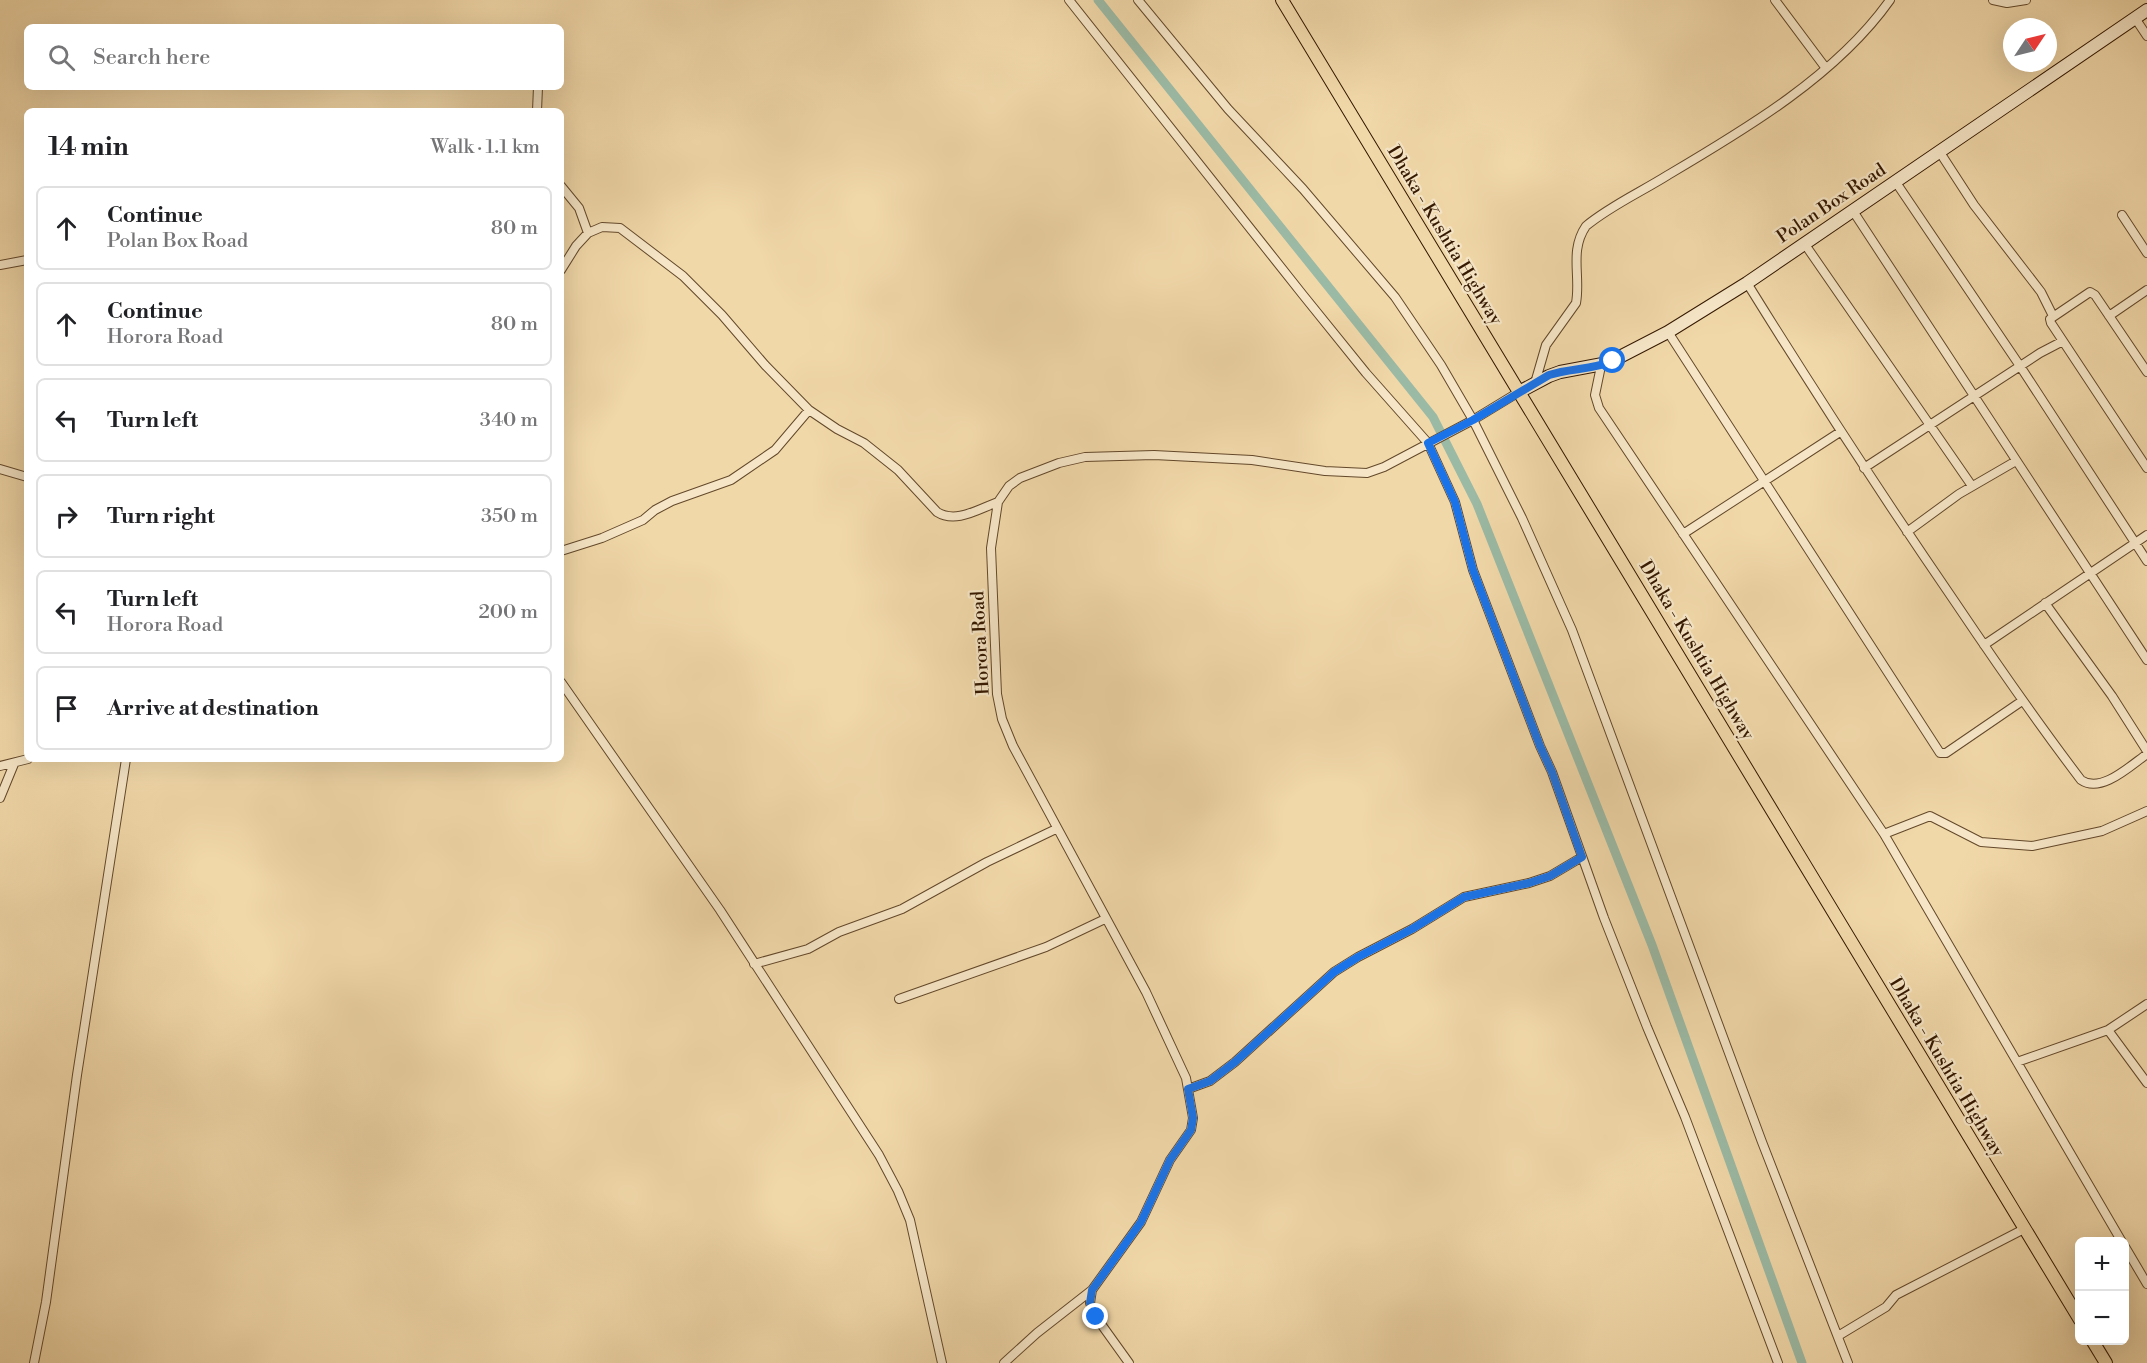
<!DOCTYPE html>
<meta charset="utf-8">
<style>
:root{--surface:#fff;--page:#f6f6f6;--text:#202124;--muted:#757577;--line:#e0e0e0}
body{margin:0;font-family:"Libre Bodoni",serif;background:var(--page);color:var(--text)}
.controls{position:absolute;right:18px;bottom:18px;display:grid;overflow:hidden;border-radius:9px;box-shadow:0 6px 24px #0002}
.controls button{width:54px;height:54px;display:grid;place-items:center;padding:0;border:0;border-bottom:2px solid var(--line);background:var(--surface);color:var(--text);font:30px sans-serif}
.compass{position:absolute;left:2003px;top:18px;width:54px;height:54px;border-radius:50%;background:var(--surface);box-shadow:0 6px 24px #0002;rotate:55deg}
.stop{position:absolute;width:18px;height:18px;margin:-14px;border:4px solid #1a73e8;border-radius:50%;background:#fff}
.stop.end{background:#1a73e8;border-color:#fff;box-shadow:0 2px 6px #0008}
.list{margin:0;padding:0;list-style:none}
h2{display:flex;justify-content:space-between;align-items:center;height:78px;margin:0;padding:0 24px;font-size:26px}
h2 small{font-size:20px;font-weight:400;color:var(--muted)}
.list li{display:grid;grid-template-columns:39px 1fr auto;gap:18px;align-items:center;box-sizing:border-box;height:84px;margin:0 12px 12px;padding:0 12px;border:2px solid var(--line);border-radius:9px}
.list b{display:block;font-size:22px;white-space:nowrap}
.list p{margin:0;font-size:20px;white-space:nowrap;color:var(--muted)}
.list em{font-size:20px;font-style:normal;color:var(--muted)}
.icon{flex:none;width:33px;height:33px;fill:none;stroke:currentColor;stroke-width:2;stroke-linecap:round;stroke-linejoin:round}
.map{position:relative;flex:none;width:2147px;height:1363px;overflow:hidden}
.search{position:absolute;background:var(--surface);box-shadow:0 6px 24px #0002;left:24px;top:24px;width:540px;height:66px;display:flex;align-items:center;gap:15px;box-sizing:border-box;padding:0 21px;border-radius:9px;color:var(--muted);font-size:22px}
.panel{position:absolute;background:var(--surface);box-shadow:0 6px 24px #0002;left:24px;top:108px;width:540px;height:654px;border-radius:9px}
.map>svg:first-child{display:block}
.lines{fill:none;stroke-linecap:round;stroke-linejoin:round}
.canal{stroke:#9bbaa5;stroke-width:9}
.street-casing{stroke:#63482a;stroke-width:10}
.secondary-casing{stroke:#341800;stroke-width:14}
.primary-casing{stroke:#341800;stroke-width:14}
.street{stroke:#f6e6c7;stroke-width:8}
.secondary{stroke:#f6e6c7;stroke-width:12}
.primary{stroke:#f1d8a9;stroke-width:12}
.route{stroke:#1a73e8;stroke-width:8}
.labels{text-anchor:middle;stroke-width:4.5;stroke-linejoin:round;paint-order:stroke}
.street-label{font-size:18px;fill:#341800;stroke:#f6e6c7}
</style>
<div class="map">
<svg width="2147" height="1363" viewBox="0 0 2147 1363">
<rect width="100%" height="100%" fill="#f1d8a9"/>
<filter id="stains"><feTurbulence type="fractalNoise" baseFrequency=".00333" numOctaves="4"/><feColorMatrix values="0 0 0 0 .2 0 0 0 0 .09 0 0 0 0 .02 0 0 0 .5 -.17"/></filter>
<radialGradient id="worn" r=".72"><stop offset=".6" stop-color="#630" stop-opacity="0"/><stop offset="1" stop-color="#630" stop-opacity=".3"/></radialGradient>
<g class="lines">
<!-- canal -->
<path class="canal" d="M1098,0l335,417 44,87 175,441 150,418"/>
<!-- street casing -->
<g class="street-casing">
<path id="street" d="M1069,0l234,295 63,78 62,70 27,59 18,68 67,176 12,26 52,146 43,109 38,90 93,246
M1138,0l90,109 75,80 92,108 46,68 32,55 49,98 50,112 190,512 86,221
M1775,0l50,67
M1993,0l14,3 19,-3
M2135,18l12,18
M537,111l1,-24
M1939,151l35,54 67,87 12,24
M1895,181l125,185 127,195
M561,186l18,22 9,25 14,-6 18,1 63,48 39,39 43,50 44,45 28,19 27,14 34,27 39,42c19,12 41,-3 61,-10
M1853,211l294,449
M2122,215l25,38
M1804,243l168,243
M0,265l27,-5
M561,270l15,-24 12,-13
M1747,283c67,108 136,214 208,319 41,61 82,120 126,178 20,14 49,-14 66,-26
M2109,316l38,-26
M1668,332l272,421h6l76,-52
M1601,366l-6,29 4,13 285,426 238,408
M2147,372l-52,-77 -5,-3 -40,27 1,4 96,145
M1535,383l11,-38 30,-42c5,-27 -7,-52 10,-77 24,-20 55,-34 82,-51 78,-46 169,-100 222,-175
M1864,468l176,-115 23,-12
M0,469l27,8
M1907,532l52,-38 57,-33
M1683,534l157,-102
M561,551l41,-13 41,-18 12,-10 17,-9 59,-21 44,-30 34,-40
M2045,603l67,93 35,55
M1984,645l163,-110
M561,682l159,228 159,245 19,36 12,29 32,143
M0,766l28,-7
M0,798l14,-34
M1884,834l46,-18 51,26 51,4 70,-15 45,-20
M754,964l54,-15 31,-17 63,-23 85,-47 69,-33
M899,999l147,-52 59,-28
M2108,1030l39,53
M2017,1062l91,-32 39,-26
M1188,1089l22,-8 25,-19 99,-90 24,-15 54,-28 52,-32 65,-14 21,-7 32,-19
M2124,1245l23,39
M1838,1336l48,-29 10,-12 128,-66
M34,1363l12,-61 31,-227 49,-316
M1004,1363l33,-30 55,-43
M1129,1363l-33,-46 -6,-14 2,-13 49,-68 29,-62 21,-30 2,-12 -7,-40 -40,-86 -133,-246 -11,-27 -5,-25 -6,-146 7,-46 11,-16 11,-8 39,-15 26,-6 69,-2 98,5 73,11 42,2 17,-6 89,-47 46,-28"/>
</g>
<!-- secondary casing -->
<g class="secondary-casing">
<path id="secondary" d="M1519,392l30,-16 11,-4 48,-9 60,-31 79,-49 400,-273"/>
</g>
<!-- primary casing -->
<g class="primary-casing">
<path id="primary" d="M1282,0l798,1320
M2092,1340l14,23"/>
</g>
<!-- street -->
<use href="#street" class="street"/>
<!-- secondary -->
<use href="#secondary" class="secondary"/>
<!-- primary -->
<use href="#primary" class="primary"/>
</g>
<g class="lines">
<!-- route -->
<path class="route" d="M1096,1317l-6,-14 2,-13 49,-68 29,-62 21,-30 2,-12 -5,-29 22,-8 25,-19 99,-90 24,-15 54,-28 52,-32 65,-14 21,-7 32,-19 -30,-85 -12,-26 -67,-176 -18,-68 -27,-59 45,-23 76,-45c21,-7 43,-5 64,-14"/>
</g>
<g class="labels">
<!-- street labels -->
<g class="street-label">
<text transform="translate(1831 203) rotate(-34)" y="6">Polan Box Road</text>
<text transform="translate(1445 235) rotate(59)" y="6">Dhaka - Kushtia Highway</text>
<text transform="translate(980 643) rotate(-93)" y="6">Horora Road</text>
<text transform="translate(1697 650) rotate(59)" y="6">Dhaka - Kushtia Highway</text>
<text transform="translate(1947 1067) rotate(59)" y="6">Dhaka - Kushtia Highway</text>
</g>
</g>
<rect width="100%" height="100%" filter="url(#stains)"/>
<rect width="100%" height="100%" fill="url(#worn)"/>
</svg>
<div class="controls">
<button>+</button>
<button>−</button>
</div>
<svg class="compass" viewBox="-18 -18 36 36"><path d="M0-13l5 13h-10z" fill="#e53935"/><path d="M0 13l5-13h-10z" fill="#757577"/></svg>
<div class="stop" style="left:1613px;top:361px"></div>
<div class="stop end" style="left:1096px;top:1317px"></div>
<div class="search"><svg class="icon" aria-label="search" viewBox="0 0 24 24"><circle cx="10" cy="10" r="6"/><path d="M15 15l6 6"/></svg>Search here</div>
<section class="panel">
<h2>14 min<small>Walk · 1.1 km</small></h2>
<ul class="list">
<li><svg class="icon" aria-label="ahead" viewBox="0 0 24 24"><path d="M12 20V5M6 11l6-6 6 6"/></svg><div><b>Continue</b><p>Polan Box Road</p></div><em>80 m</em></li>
<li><svg class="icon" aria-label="ahead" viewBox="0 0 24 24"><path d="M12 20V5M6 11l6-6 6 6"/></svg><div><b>Continue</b><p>Horora Road</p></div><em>80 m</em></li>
<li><svg class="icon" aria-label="left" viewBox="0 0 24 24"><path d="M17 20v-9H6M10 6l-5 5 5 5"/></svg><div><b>Turn left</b></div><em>340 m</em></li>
<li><svg class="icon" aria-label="right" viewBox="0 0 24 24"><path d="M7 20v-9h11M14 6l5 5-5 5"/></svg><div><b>Turn right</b></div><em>350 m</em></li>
<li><svg class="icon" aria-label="left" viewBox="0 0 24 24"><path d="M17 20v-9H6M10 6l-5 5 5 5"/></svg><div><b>Turn left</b><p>Horora Road</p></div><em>200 m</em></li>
<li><svg class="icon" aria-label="arrive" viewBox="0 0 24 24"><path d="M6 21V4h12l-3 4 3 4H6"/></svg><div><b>Arrive at destination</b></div></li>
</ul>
</section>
</div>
